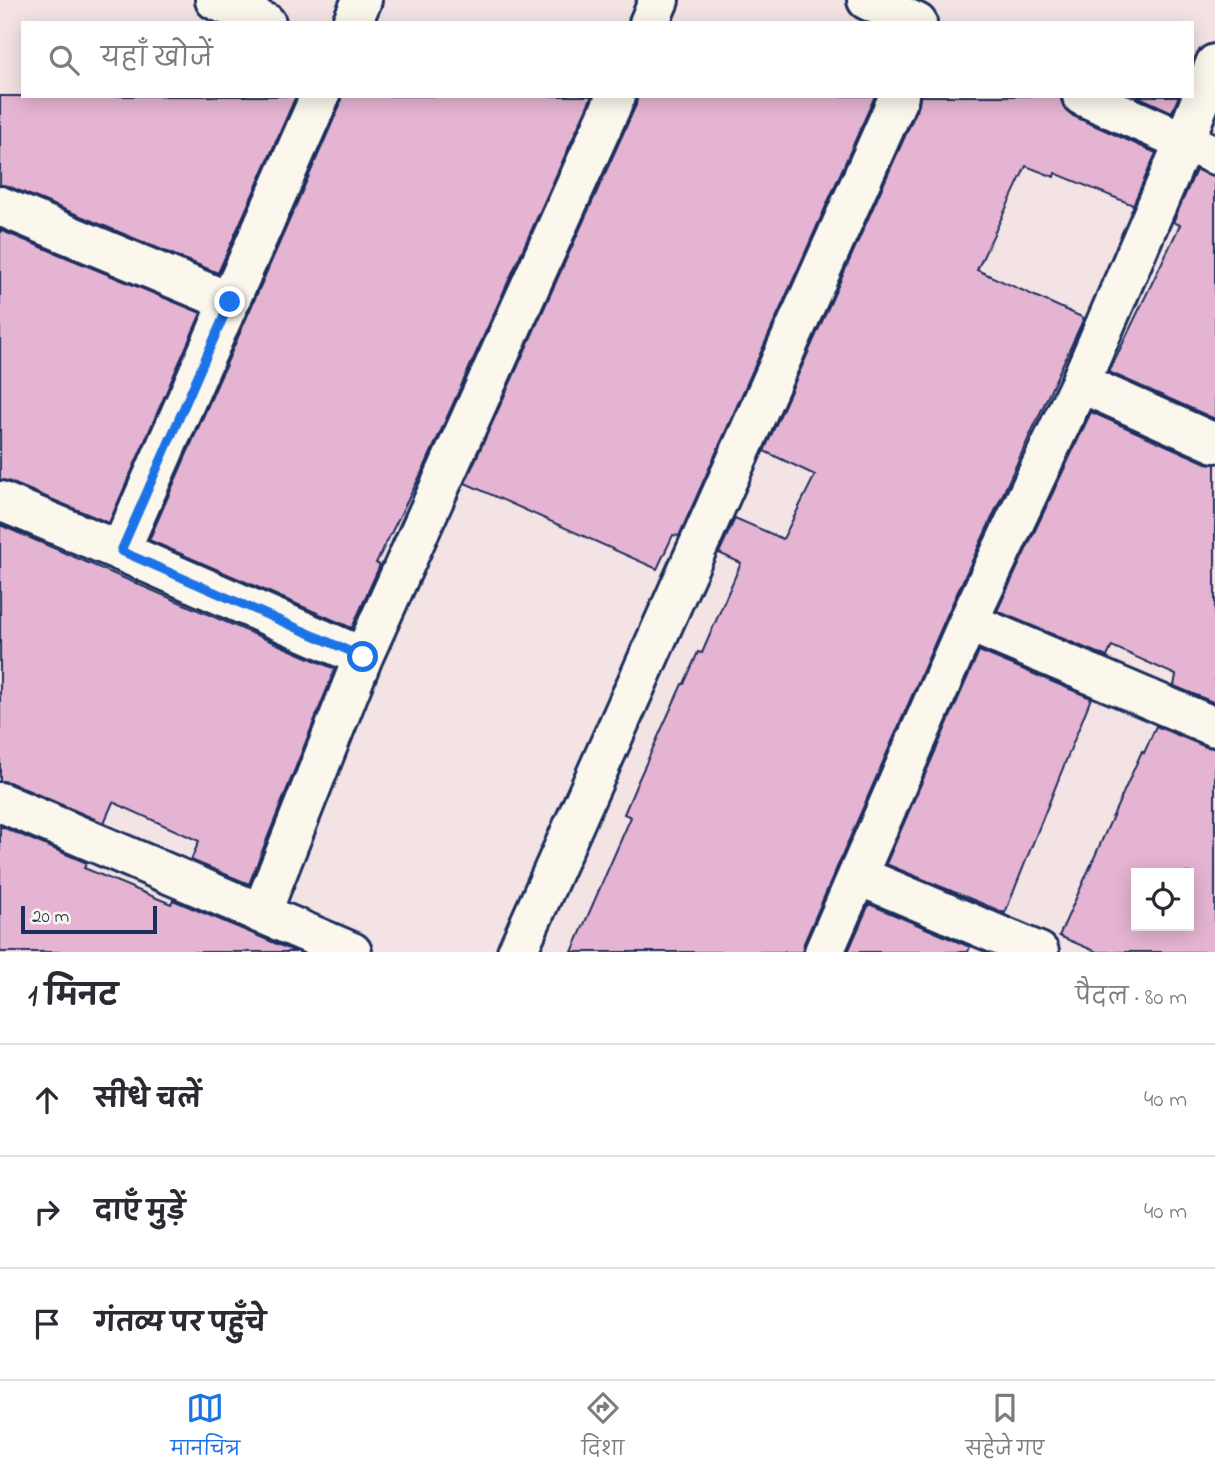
<!DOCTYPE html>
<html lang="hi">
<meta charset="utf-8">
<style>
:root{--surface:#fff;--page:#f7f7f7;--text:#2b2b33;--muted:#7c7c81;--line:#e1e1e2;--accent:#1a73e8}
body{margin:0;font-family:"Indie Flower","Playpen Sans Deva",sans-serif;background:var(--page);color:var(--text)}
.controls{position:absolute;right:21px;bottom:21px;display:grid;overflow:hidden;border-radius:0px;box-shadow:0 4px 18px #0003}
.controls button{width:63px;height:63px;display:grid;place-items:center;padding:0;border:0;border-bottom:2px solid var(--line);background:var(--surface);color:var(--text);font:35px sans-serif}
.scale{position:absolute;left:21px;bottom:18px;width:136px;box-sizing:border-box;padding-left:7px;border:4px solid #1b2f5e;border-top:0;font-size:19px;line-height:24px;white-space:nowrap;color:#1b2f5e;-webkit-text-stroke:5px #fbf7ec;paint-order:stroke}
.stop{position:absolute;width:21px;height:21px;margin:-16px;border:5px solid #1a73e8;border-radius:50%;background:#fff}
.stop.end{background:#1a73e8;border-color:#fff;box-shadow:0 2px 7px #0008}
.list{margin:0;padding:0;list-style:none}
h2{display:flex;justify-content:space-between;align-items:center;height:91px;margin:0;padding:0 28px;font-size:30px}
h2 small{font-size:23px;font-weight:400;color:var(--muted)}
.list li{display:grid;grid-template-columns:46px 1fr auto;gap:21px;align-items:center;box-sizing:border-box;height:112px;padding:0 28px;border-top:2px solid var(--line)}
.list b{display:block;font-size:26px;white-space:nowrap}
.list em{font-size:23px;font-style:normal;color:var(--muted)}
.icon{flex:none;width:38px;height:38px;fill:none;stroke:currentColor;stroke-width:2;stroke-linecap:round;stroke-linejoin:round}
.map{position:relative;flex:none;width:1215px;height:952px;overflow:hidden}
.search{position:absolute;background:var(--surface);box-shadow:0 4px 18px #0003;left:21px;right:21px;top:21px;height:77px;display:flex;align-items:center;gap:18px;box-sizing:border-box;padding:0 24px;border-radius:0px;color:var(--muted);font-size:26px}
.sheet{height:427px;background:var(--surface)}
nav{display:flex;justify-content:space-around;align-items:center;box-sizing:border-box;height:98px;border-top:2px solid var(--line);background:var(--surface);font-size:19px;color:var(--muted)}
nav a{display:grid;justify-items:center;gap:4px}
nav .on{color:var(--accent)}
.map>svg:first-child{display:block}
.building{fill:#e5b4d2;stroke:#1b2f5e;stroke-width:2;fill-rule:evenodd}
.lines{fill:none;stroke-linecap:round;stroke-linejoin:round}
.minor-casing{stroke:#1b2f5e;stroke-width:44}
.minor{stroke:#fbf7ec;stroke-width:38}
.route{stroke:#1a73e8;stroke-width:9}
</style>
<div class="map">
<svg width="1215" height="952" viewBox="0 0 1215 952">
<rect width="100%" height="100%" fill="#f4e3e4"/>
<filter id="ink" filterUnits="userSpaceOnUse"><feTurbulence type="fractalNoise" baseFrequency=".0143" numOctaves="2"/><feDisplacementMap in="SourceGraphic" scale="14" xChannelSelector="R" yChannelSelector="G"/><feConvolveMatrix kernelMatrix="1 2 1 2 8 2 1 2 1" color-interpolation-filters="sRGB"/></filter>
<g filter="url(#ink)">
<!-- building -->
<path class="building" d="M0,96h296l-78,177 -210,-87 -8,-1z
M341,96h251l-167,370 -49,97 4,2 -28,63 -203,-88 191,-435z
M637,96h238l-196,440 -6,-1 -16,34 -192,-86 171,-378z
M920,96h140l4,12 9,8 83,37 -23,52 -78,-32 -1,4 -28,-11 -49,104 107,48 -136,295 -144,330 -1,9h-231l59,-135 -7,-3 14,-33 44,-97h2l14,-32 4,1 39,-90 -22,-10 16,-35 48,21 32,-64 -51,-24 155,-346z
M1137,96h42l-7,16z
M1196,170l19,6v243l-106,-47 71,-147 -7,-3z
M0,230l201,83 -92,210 -101,-42 -8,-1z
M1091,412l115,51 9,1v239l-41,-17 2,-11 -64,-29 -5,11 -110,-46z
M0,525l335,144 -86,215 -58,-24 8,-19 -86,-39 -9,21 -95,-41 -9,-1z
M979,651l112,47 -86,215 -119,-49z
M1156,726l50,21 9,1v204h-118l-38,-16 83,-185 2,2zM1136,873h53v53h-53z
M0,826l87,37 -3,5 87,36 2,-4 123,52h-296z
M869,904l101,43 -2,5h-120z"/>
<g class="lines">
<!-- minor casing -->
<g class="minor-casing">
<path id="minor" d="M215,0l51,23
M867,0l50,23
M352,23l10,-23
M649,23l10,-23
M1082,96l133,59
M0,206l230,96
M1080,383l135,60
M0,501l120,50 200,-455
M120,551l243,106
M968,622l247,105
M0,802l352,150
M859,876l180,76
M261,914l102,-257 253,-561
M517,952l382,-856
M824,952l144,-330 112,-239 104,-241 31,-78"/>
</g>
<!-- minor -->
<use href="#minor" class="minor"/>
</g>
</g>
<g class="lines" filter="url(#ink)">
<!-- route -->
<path class="route" d="M230,302l-109,249 242,106"/>
</g>
</svg>
<div class="controls">
<button><svg class="icon" aria-label="locate" viewBox="0 0 24 24"><circle cx="12" cy="12" r="6"/><path d="M12 2v4M12 18v4M2 12h4M18 12h4"/></svg></button>
</div>
<div class="scale">20 m</div>
<div class="stop" style="left:363px;top:657px"></div>
<div class="stop end" style="left:230px;top:302px"></div>
<div class="search"><svg class="icon" aria-label="search" viewBox="0 0 24 24"><circle cx="10" cy="10" r="6"/><path d="M15 15l6 6"/></svg>यहाँ खोजें</div>
</div>
<section class="sheet">
<h2>1 मिनट<small>पैदल · 80 m</small></h2>
<ul class="list">
<li><svg class="icon" aria-label="ahead" viewBox="0 0 24 24"><path d="M12 20V5M6 11l6-6 6 6"/></svg><div><b>सीधे चलें</b></div><em>40 m</em></li>
<li><svg class="icon" aria-label="right" viewBox="0 0 24 24"><path d="M7 20v-9h11M14 6l5 5-5 5"/></svg><div><b>दाएँ मुड़ें</b></div><em>40 m</em></li>
<li><svg class="icon" aria-label="arrive" viewBox="0 0 24 24"><path d="M6 21V4h12l-3 4 3 4H6"/></svg><div><b>गंतव्य पर पहुँचे</b></div></li>
</ul>
</section>
<nav>
<a class="on"><svg class="icon" aria-label="map" viewBox="0 0 24 24"><path d="M3 6l6-2 6 2 6-2v14l-6 2-6-2-6 2zM9 4v14M15 6v14"/></svg>मानचित्र</a>
<a><svg class="icon" aria-label="directions" viewBox="0 0 24 24"><path d="M12 3l9 9-9 9-9-9zM9 14v-3h6M13 9l2 2-2 2"/></svg>दिशा</a>
<a><svg class="icon" aria-label="saved" viewBox="0 0 24 24"><path d="M7 4h10v16l-5-4-5 4z"/></svg>सहेजे गए</a>
</nav>
